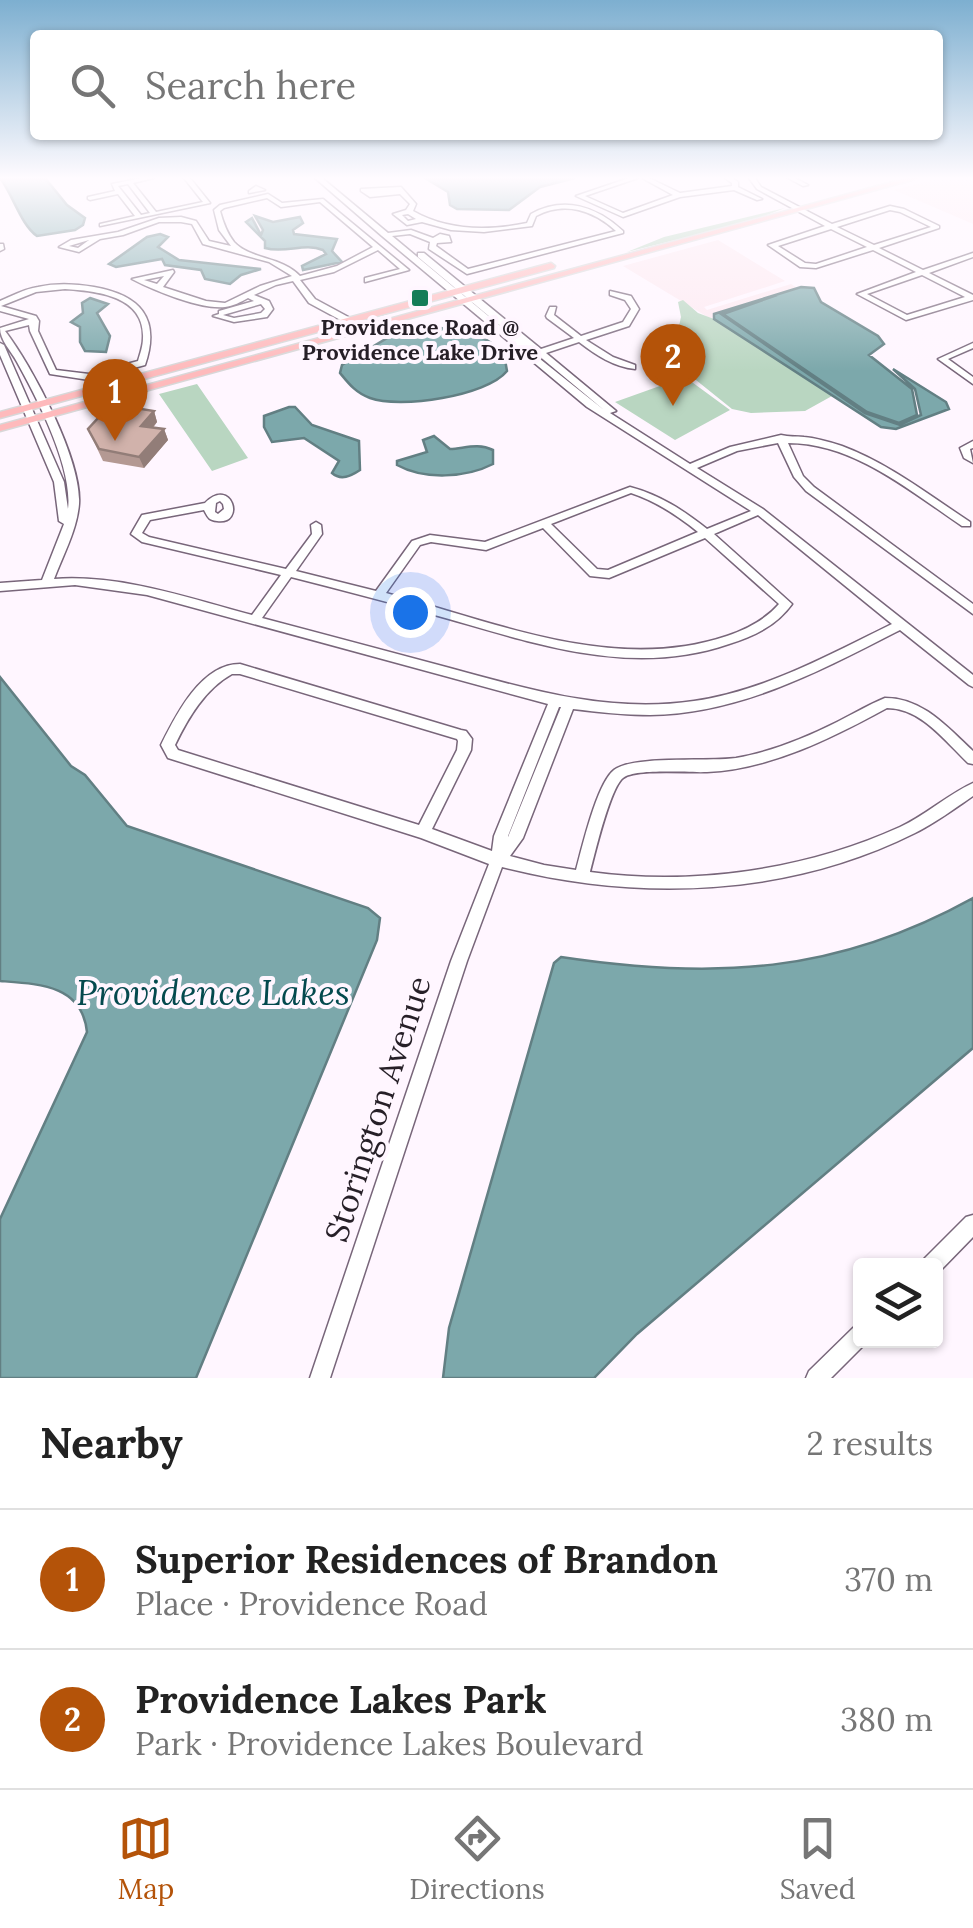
<!DOCTYPE html>
<meta charset="utf-8">
<style>
:root{--surface:#fff;--page:#f6f6f6;--text:#222;--muted:#767676;--line:#e0e0e0;--accent:#b45309}
body{margin:0;font-family:Lora,serif;background:var(--page);color:var(--text)}
.controls{position:absolute;right:30px;bottom:30px;display:grid;overflow:hidden;border-radius:10px;box-shadow:0 2px 8px #0004}
.controls button{width:90px;height:90px;display:grid;place-items:center;padding:0;border:0;border-bottom:2px solid var(--line);background:var(--surface);color:var(--text);font:50px sans-serif}
.you{position:absolute;left:410px;top:612px;width:35px;height:35px;margin:-25px;border:8px solid #fff;border-radius:50%;background:#1a73e8;box-shadow:0 0 0 15px #1a73e833}
.badge{display:grid;place-items:center;width:65px;height:65px;border-radius:50%;background:var(--accent);color:#fff;font-size:32px;font-weight:700}
.pin{position:absolute;translate:-50% -82px;filter:drop-shadow(0 2px 5px #0008)}
.pin::after{content:'';position:absolute;top:52px;width:35px;height:30px;background:inherit;clip-path:polygon(0 0,100% 0,50% 100%)}
.list{margin:0;padding:0;list-style:none}
h2{display:flex;justify-content:space-between;align-items:center;height:130px;margin:0;padding:0 40px;font-size:42px}
h2 small{font-size:32px;font-weight:400;color:var(--muted)}
.list li{display:grid;grid-template-columns:65px 1fr auto;gap:30px;align-items:center;box-sizing:border-box;height:140px;padding:0 40px;border-top:2px solid var(--line)}
.list b{display:block;font-size:38px;white-space:nowrap}
.list p{margin:0;font-size:32px;white-space:nowrap;color:var(--muted)}
.list em{font-size:32px;font-style:normal;color:var(--muted)}
.icon{flex:none;width:55px;height:55px;fill:none;stroke:currentColor;stroke-width:2;stroke-linecap:round;stroke-linejoin:round}
.map{position:relative;flex:none;width:973px;height:1378px;overflow:hidden}
.search{position:absolute;background:var(--surface);box-shadow:0 2px 8px #0004;left:30px;right:30px;top:30px;height:110px;display:flex;align-items:center;gap:25px;box-sizing:border-box;padding:0 35px;border-radius:10px;color:var(--muted);font-size:38px}
.sheet{height:410px;background:var(--surface)}
nav{display:flex;justify-content:space-around;align-items:center;box-sizing:border-box;height:140px;border-top:2px solid var(--line);background:var(--surface);font-size:28px;color:var(--muted)}
nav a{display:grid;justify-items:center;gap:5px}
nav .on{color:var(--accent)}
.map>svg:first-child{display:block}
.commercial{fill:#fde9f1}
.green{fill:#b9d6c1}
.water{fill:#7ca8ab;stroke:#627f83;stroke-width:2.5}
.lines{fill:none;stroke-linecap:round;stroke-linejoin:round}
.minor-casing{stroke:#78667a;stroke-width:3}
.major-casing{stroke:#d8d7d8;stroke-width:3}
.minor{fill:#fff;fill-rule:evenodd}
.major{fill:#febabc;fill-rule:evenodd}
.wall{fill:#b49993}
.shaded-wall{fill:#927d78}
.building{fill:#d1b2ab;stroke:#927d78;stroke-width:2.5}
.poi-dot{fill:#157d58;stroke:#fff6ff;stroke-width:4}
.labels{text-anchor:middle;stroke-width:8;stroke-linejoin:round;paint-order:stroke}
.far-poi-label{font-size:22px;font-weight:bold;fill:#261f27;stroke:#fff6ff}
.near-street-label{font-size:32px;fill:#261f27;stroke:#fff6ff}
.near-water-label{font-size:35px;font-style:italic;fill:#04494e;stroke:#fff6ff}
</style>
<div class="map">
<svg width="973" height="1378" viewBox="0 0 973 1378">
<rect width="100%" height="100%" fill="#fff6ff"/>
<!-- commercial -->
<path class="commercial" d="M941,178h32v46l-79,-34z
M718,240l67,41 -81,26 3,3 84,-26 6,4 -82,26 -4,5 -88,-53z"/>
<!-- green -->
<path class="green" d="M785,208l-33,13 -125,31 37,-15z
M683,300l15,13 16,6 118,77 -27,15 -54,2 -19,-4 -46,-37 -10,-33 5,-22 -3,-15z
M685,377l45,33 -55,30 -60,-38z
M197,384l51,74 -36,13 -53,-77z"/>
<!-- water -->
<path class="water" d="M0,178h45l22,27 18,13 -2,7 -8,5 -38,6c-16,-11 -24,-41 -37,-58z
M425,178h150l-35,9 -31,23 -52,-1 -7,-4 -2,-13z
M255,216l18,6 27,-5 3,6 -10,7 1,4 43,5 -5,12 10,11 -39,8 -1,-4 24,-12 -3,-4c-19,-8 -37,4 -58,-2v-7l-19,-19 6,-4 9,17 2,-5z
M160,234l8,3 -10,10 21,13 82,9 -20,6 -11,9 -25,-5 -4,-9 -36,-5 -3,-6 -46,8 -7,-3 38,-27z
M801,287l13,1 7,14 57,34 6,8 -15,11 43,34 5,26 -18,8 -32,-11 -144,-98 54,-19 -56,19 144,99 35,12 21,-10 -6,-26 -22,-20 53,33 3,7 -53,20 -15,-2 -167,-108v-5z
M90,298l18,6 -11,9 13,23 -4,16 -21,-1 -5,-9v-15l-9,-5 12,-9 -1,-10z
M418,328c31,-1 63,1 86,26l3,17c-20,25 -107,38 -137,27 -14,-5 -21,-14 -30,-25l2,-8 47,-28z
M289,407h6l17,18 47,16 1,29c-9,6 -19,11 -28,3l7,-12 -35,-23 -32,4 -8,-15v-11z
M434,436l16,13c16,-1 28,-6 43,1v14c-27,14 -69,16 -96,1v-4l30,-9 -4,-12z
M0,677l71,89 14,9 42,51 241,82 12,10 -3,22 -181,438h-196v-159l87,-187c-5,-47 -47,-48 -87,-51z
M973,898v150l-336,286 -43,44h-151l6,-50 105,-365 7,-6c152,23 275,17 412,-59z"/>
<g class="lines">
<!-- minor casing -->
<g class="minor-casing">
<path id="minor" d="M142,178h12l-21,5 23,29 47,-10 -19,-24h6l20,25 -110,23v-2l35,-8 -17,-22 -28,6 -2,-1v-2l27,-6 -3,-7zM128,184l22,29 -9,2 -23,-29z
M315,178h7l66,55 23,-3 22,8 7,-4 9,2 2,6 -14,1 -1,3 32,23 148,-38c-23,-21 -51,-30 -80,-15l-4,10 -48,6 -33,-2 -29,-8 -15,3 -14,-11 13,-4 4,-6 -10,-10 -30,3 -9,-6v-2l40,-2 15,17 -3,7c35,20 75,20 114,12l4,-9c33,-18 65,-8 92,17v2l-156,41 -38,-25 1,-7 -20,-8 -18,2 141,117 -115,-96v-4h6l117,96 33,-11 -27,-20 -1,-2 4,-9h6l-2,8 27,21 42,-14 8,-13 -6,-9 -15,-5v-4l21,5 8,13 -10,17 -43,14 27,17 22,8v4c-21,-2 -39,-14 -56,-27l-33,11 70,58 -6,2 80,51 40,-17 51,-12c8,2 15,1 23,2 12,1 26,5 38,9 46,17 87,49 128,76v4h-8c-52,-35 -108,-83 -174,-83l15,33 11,11 159,117v10l-167,-123 -12,-14 -16,-34 -41,8 -40,17 66,41 210,166v12l-4,-2 -69,-55c-78,40 -160,84 -250,85 -26,0 -52,-3 -77,-6l-50,129 -13,18 34,9 32,5c6,-22 21,-87 38,-100 20,-15 93,-8 122,-12 35,-6 69,-20 101,-36 16,-8 31,-17 48,-24 38,0 62,29 88,53v13l-5,-1c-23,-22 -47,-55 -81,-55 -55,30 -116,61 -180,64 -18,1 -71,-4 -84,6 -13,10 -28,75 -33,94 104,14 215,-2 310,-45 26,-12 47,-32 73,-44v13c-19,13 -38,27 -58,37 -128,64 -276,69 -413,34l-35,94 -137,417h-20l141,-417 38,-97 -68,-26 -253,-80 -7,-13c15,-30 40,-81 79,-81l221,66 5,1 6,8 -1,11 -39,79 60,22 2,-15 54,-132 -401,-109 -72,-10 -75,6v-8l42,-3 22,-56 -5,-3 -5,-39 -54,-127v-12l4,2 60,137 4,27c5,-41 -31,-111 -51,-147 -6,-11 -17,-22 -17,-34l29,-9 -29,-8v-10c12,-5 24,-12 38,-14 18,-4 38,-3 56,0 46,8 67,31 51,78l-56,15 -39,-6 -20,-43 -1,-6 -24,6c27,35 77,129 74,173 -2,26 -16,51 -25,75 66,-5 134,19 198,36l29,-40 -139,-33 -11,-8 11,-19 63,-12c27,-27 41,22 12,18 -9,-1 -9,-4 -13,-11l-54,10 -8,13 7,4 137,32 26,-35 -1,-9 5,-3 5,3 1,9 -26,37 80,20 36,-50 18,-6 55,7 145,-55c30,8 53,23 77,42l44,-18 -164,-104 -205,-171zM408,214l8,5 -8,2 -6,-6zM65,289c32,2 80,7 78,49 0,8 -3,16 -5,23l-49,13 -33,-4 -18,-39 1,-10 -3,-5 -35,-10 35,-14zM535,355h3l66,55zM631,493c25,8 47,23 67,39l-90,38 -11,-1 -46,-45zM220,501l3,3 1,5 -6,5 -3,-2 1,-9zM758,515l134,109c-63,31 -128,67 -198,77 -86,13 -166,-12 -248,-34 -61,-16 -122,-33 -184,-49l29,-41c47,12 94,24 140,37 98,27 197,65 298,30 25,-8 47,-18 63,-40l-78,-70zM543,528l47,48 19,2 96,-40 74,66c-14,16 -32,25 -52,32 -113,38 -232,-14 -341,-43l34,-48 11,-3 55,8zM232,674h8l217,65 1,2 -1,9 -38,75 -241,-75 -3,-5c13,-27 30,-56 57,-71zM559,707h2l-53,130v-1z
M629,178h9l-53,18 38,17 50,-18 -31,-17h7l31,15 52,-7v-3l-7,-5h7l6,4v5l24,12 -5,1 -23,-10 -54,7 -57,20 -47,-21z
M749,178h6l6,9 71,37 58,-18 14,3 35,17v2l-60,20 44,22 50,-17v4l-44,16 44,22v5l-67,20 -49,-26 59,-22 -43,-22 -57,18 -16,-1 -32,-22 57,-19 -68,-37zM890,210l10,2 31,15 -57,18 -37,-18zM831,229l36,18 -51,17 -11,-1 -27,-17zM922,275l43,22 -58,18 -40,-21z
M788,178h7l13,7 -5,1z
M256,186l9,4 -16,3v-2z
M268,194l14,9 41,-4 86,71 -44,12v-4l35,-9 -22,-19 -44,22 -34,8 15,19 37,20v4h-6l-37,-20 -16,-22 -17,4 -22,10 15,6 4,8 -6,8 -33,5 -21,-6 6,-2v-3l35,-10 -6,-3c-7,4 -15,8 -23,9 -24,3 -72,-17 -93,-28l41,-9 1,2 -11,15 43,14 19,2 35,-17 32,-10 -23,-14 -66,-18 -11,-20 -11,-2h-22l-36,13 -23,4 -21,13 -20,-5 12,-7 47,-8 41,-14 22,-1 15,4 13,20 22,5 -12,-16 -5,-20 6,-5zM267,198l14,9 39,-5 53,45 -36,19 -37,10c-19,-20 -49,-16 -66,-34 -7,-9 -11,-20 -14,-31l4,-3zM89,240l-11,8 -9,-2zM164,276l-7,8 -13,-4zM261,304l4,5 -4,4 -27,5 -11,-3z
M0,244h3l1,5 -4,2z
M973,343v5l-25,11 25,18v7l-35,-25z
M973,441v7l-3,1 3,14 -9,-5 -4,-10z
M973,1215v22l-35,36 -2,1v-8h-15l3,-7 42,-42z
M860,1325v15h8l-1,2 -36,36h-25l3,-7 44,-43z"/>
</g>
<!-- major casing -->
<g class="major-casing">
<path id="major" d="M907,178h12l-919,253v-6z
M551,263l4,3 -1,2 -554,150v-6z"/>
</g>
<!-- minor -->
<use href="#minor" class="minor"/>
<!-- major -->
<use href="#major" class="major"/>
</g>
<!-- wall -->
<path class="wall" d="M154,411l3,11 -4,6 11,1 4,11 -24,28 -41,-7 -15,-32z"/>
<!-- shaded-wall -->
<path class="shaded-wall" d="M154,411l3,11 -13,15 -3,-11z
M164,429l4,11 -24,28 -5,-11z"/>
<!-- building -->
<path class="building" d="M111,404l43,7 -13,15 23,3 -25,28 -40,-8 -11,-20z"/>
<!-- sky -->
<linearGradient id="sky" x2="0" y2="1"><stop stop-color="#7dafd0"/><stop offset="0.48" stop-color="#fffbff"/><stop offset="1" stop-color="#fffbff" stop-opacity="0"/></linearGradient>
<rect width="973" height="371" fill="url(#sky)"/>
<!-- markers -->
<rect class="poi-dot" x="410" y="288" width="20" height="20" rx="5"/>
<g class="labels">
<!-- far-poi labels -->
<g class="far-poi-label">
<text x="420" y="335">Providence Road @<tspan x="420" dy="25">Providence Lake Drive</tspan></text>
</g>
<!-- near-street labels -->
<g class="near-street-label">
<text transform="translate(378 1109) rotate(-72)" y="11">Storington Avenue</text>
</g>
<!-- near-water labels -->
<g class="near-water-label">
<text x="213" y="1005">Providence Lakes</text>
</g>
</g>
</svg>
<div class="controls">
<button><svg class="icon" aria-label="layers" viewBox="0 0 24 24"><path d="M12 4l9 5-9 5-9-5zM3 14l9 5 9-5"/></svg></button>
</div>
<div class="you"></div>
<div class="pin badge" style="left:115px;top:441px">1</div>
<div class="pin badge" style="left:673px;top:406px">2</div>
<div class="search"><svg class="icon" aria-label="search" viewBox="0 0 24 24"><circle cx="10" cy="10" r="6"/><path d="M15 15l6 6"/></svg>Search here</div>
</div>
<section class="sheet">
<h2>Nearby<small>2 results</small></h2>
<ul class="list">
<li><span class="badge">1</span><div><b>Superior Residences of Brandon</b><p>Place · Providence Road</p></div><em>370 m</em></li>
<li><span class="badge">2</span><div><b>Providence Lakes Park</b><p>Park · Providence Lakes Boulevard</p></div><em>380 m</em></li>
</ul>
</section>
<nav>
<a class="on"><svg class="icon" aria-label="map" viewBox="0 0 24 24"><path d="M3 6l6-2 6 2 6-2v14l-6 2-6-2-6 2zM9 4v14M15 6v14"/></svg>Map</a>
<a><svg class="icon" aria-label="directions" viewBox="0 0 24 24"><path d="M12 3l9 9-9 9-9-9zM9 14v-3h6M13 9l2 2-2 2"/></svg>Directions</a>
<a><svg class="icon" aria-label="saved" viewBox="0 0 24 24"><path d="M7 4h10v16l-5-4-5 4z"/></svg>Saved</a>
</nav>
